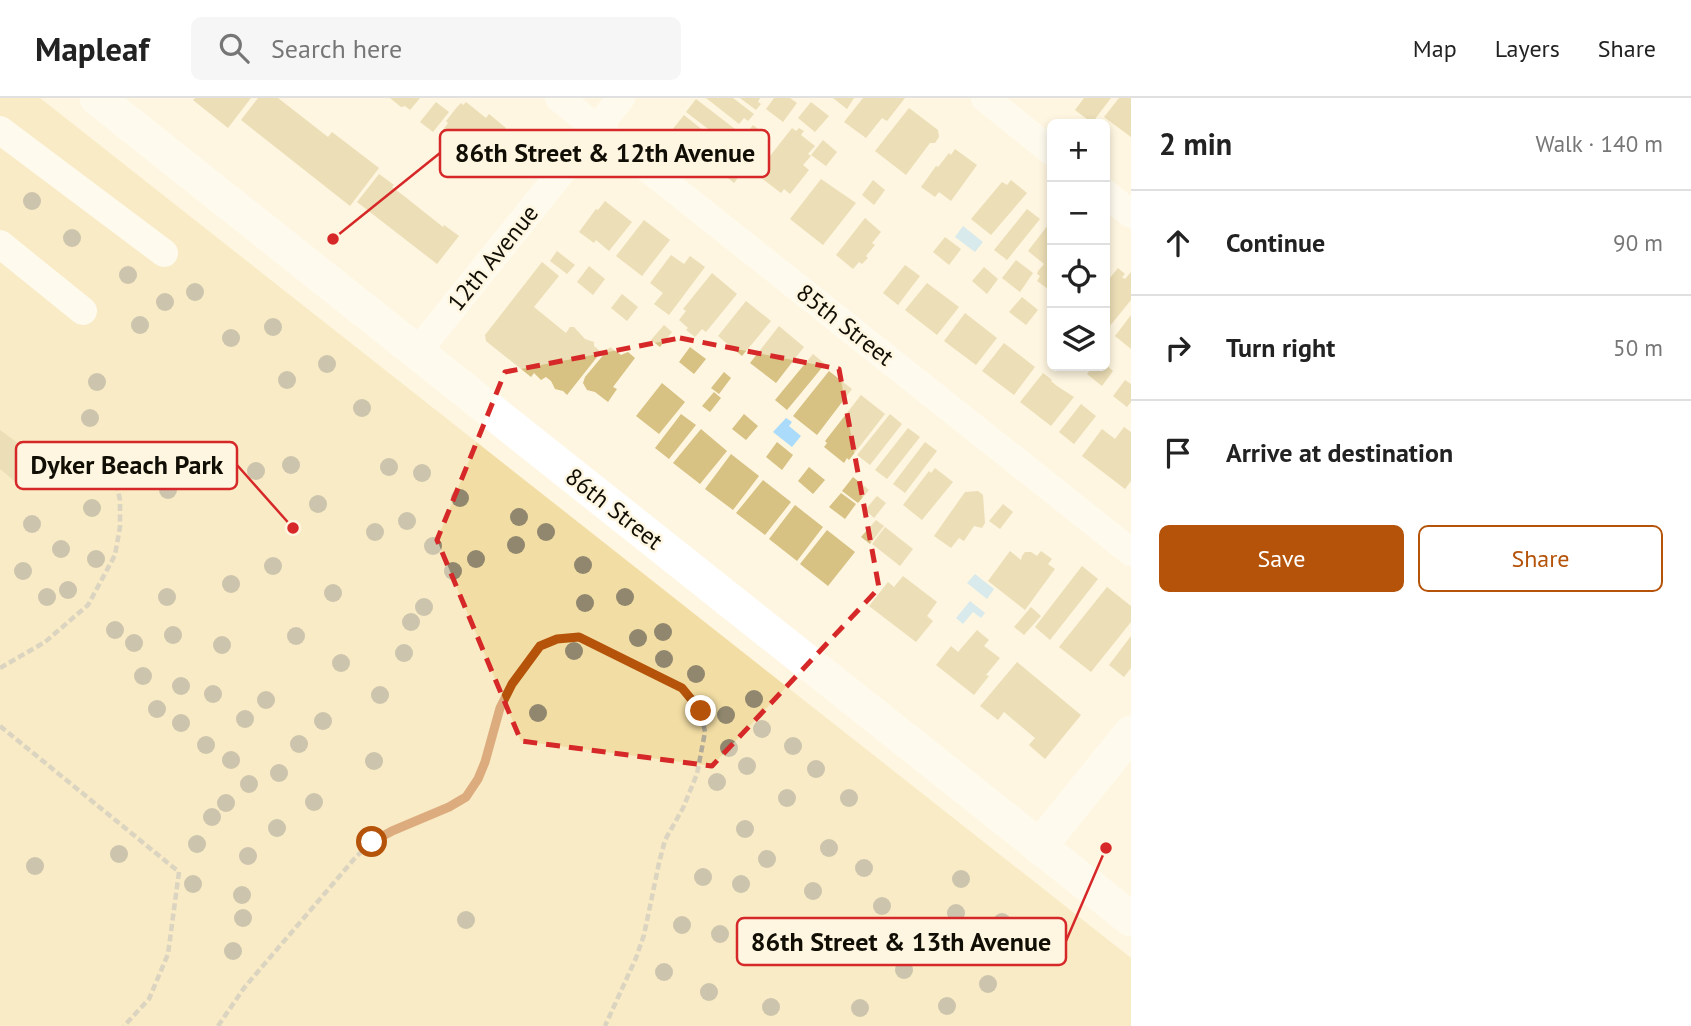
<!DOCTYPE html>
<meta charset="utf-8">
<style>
:root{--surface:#fff;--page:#f6f6f6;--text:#222;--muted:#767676;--line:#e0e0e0;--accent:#b45309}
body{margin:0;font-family:"PT Sans",sans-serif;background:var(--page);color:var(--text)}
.controls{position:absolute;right:21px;top:21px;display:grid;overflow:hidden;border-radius:10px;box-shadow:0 4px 10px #0003}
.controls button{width:63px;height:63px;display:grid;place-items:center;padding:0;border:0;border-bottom:2px solid var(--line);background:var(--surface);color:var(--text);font:35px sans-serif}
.stop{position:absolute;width:21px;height:21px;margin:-16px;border:5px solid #b45309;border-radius:50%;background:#fff}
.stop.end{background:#b45309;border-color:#fff;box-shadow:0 2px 7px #0008}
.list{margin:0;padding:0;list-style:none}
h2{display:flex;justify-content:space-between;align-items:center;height:91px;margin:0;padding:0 28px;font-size:30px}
h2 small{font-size:23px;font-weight:400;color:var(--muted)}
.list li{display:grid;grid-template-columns:46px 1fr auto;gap:21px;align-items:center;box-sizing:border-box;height:105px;padding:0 28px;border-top:2px solid var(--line)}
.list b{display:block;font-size:26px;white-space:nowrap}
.list em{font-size:23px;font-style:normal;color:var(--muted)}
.actions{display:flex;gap:14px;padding:21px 28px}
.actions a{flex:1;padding:16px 0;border:2px solid var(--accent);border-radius:10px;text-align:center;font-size:24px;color:var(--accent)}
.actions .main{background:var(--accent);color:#fff}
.icon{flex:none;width:38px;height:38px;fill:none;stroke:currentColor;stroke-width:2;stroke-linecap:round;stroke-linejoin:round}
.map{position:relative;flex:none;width:1131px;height:928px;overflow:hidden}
header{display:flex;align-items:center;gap:42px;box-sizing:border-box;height:98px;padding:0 35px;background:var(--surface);border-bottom:2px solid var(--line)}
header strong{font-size:33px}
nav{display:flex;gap:38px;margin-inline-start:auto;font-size:24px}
.search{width:490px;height:63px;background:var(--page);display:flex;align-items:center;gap:18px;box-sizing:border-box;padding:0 24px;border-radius:10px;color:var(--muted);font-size:26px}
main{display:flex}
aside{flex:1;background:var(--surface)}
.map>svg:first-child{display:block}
.green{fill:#f2dda4}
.water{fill:#aadbfa}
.building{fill:#d7c183}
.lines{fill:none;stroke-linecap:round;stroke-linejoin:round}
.path{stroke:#b1aa99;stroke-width:4.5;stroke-dasharray:7 3.5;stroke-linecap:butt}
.minor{stroke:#fff;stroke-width:28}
.major{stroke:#fff;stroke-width:35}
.tree{fill:#90876e}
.route{stroke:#b45309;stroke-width:9}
.marked{fill:none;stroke:#d62828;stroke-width:5;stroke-dasharray:14 9;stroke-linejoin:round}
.labels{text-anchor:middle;stroke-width:5;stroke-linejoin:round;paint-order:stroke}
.street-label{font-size:24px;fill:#110e05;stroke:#fef6e0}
.leader{fill:none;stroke:#d62828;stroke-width:2.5}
.callout-dot{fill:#d62828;stroke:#fef6e0;stroke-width:2.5}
.callout{fill:#fef6e0;stroke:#d62828;stroke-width:2.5}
.callout-label{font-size:26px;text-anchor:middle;font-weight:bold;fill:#110e05}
</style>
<header>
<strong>Mapleaf</strong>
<div class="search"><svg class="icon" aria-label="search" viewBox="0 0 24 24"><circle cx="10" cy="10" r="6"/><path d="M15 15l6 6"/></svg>Search here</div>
<nav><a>Map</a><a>Layers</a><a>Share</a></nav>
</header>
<main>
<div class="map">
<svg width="1131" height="928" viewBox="0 0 1131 928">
<rect width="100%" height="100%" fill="#fef6e0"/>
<!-- green -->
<path class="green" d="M0,0h40l1091,860v68h-1131z"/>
<!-- water -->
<path class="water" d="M963,128l20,16 -8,10 -20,-15z
M786,320l6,4 -3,4 12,10 -9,11 -19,-15z
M975,476l19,15 -7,10 -20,-16z
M970,503l15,12 -4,5 -8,-6 -10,12 -7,-6z"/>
<!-- building -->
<path class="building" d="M195,0h56l-23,30 -35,-28z
M258,0h20l50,39 4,-5 47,36 -29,38 -109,-86z
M390,0h30l-10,12 -5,-4 -4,1z
M706,0h27l21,16 -6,7 -4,-3 -5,6z
M740,0h20l-2,4 3,2 -5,6z
M774,0h16l7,5 -14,19 -17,-13z
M833,0h21l-7,11z
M863,0h42l-18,23 -5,-3 -16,20 -22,-16z
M1084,0h27l-19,25 -17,-13z
M1119,0h12v39l-27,-20z
M696,1l39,30 -5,6 4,3 -5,7 -43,-33z
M436,4l13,10 -16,20 -13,-10z
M466,4l20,16 3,-4 17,14 -31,38 -15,-12h-4l-7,-5v-5l5,-5 -11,-9 5,-7 -2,-2 11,-14 4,-4 2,2z
M811,4l18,14 -14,16 -17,-14z
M909,10l29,22 1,7 -4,6h-5l-24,32 -31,-24z
M684,17l41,33 -17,20 -40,-33z
M753,27l17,13 -14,19 -17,-13z
M792,30l4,3 3,-3 5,3 -3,4 14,11 -7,8 3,2 -8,9 6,5 -19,24 -6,-5 -3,4 -25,-19z
M823,42l14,12 -11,14 -15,-11z
M955,51l22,16 -26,36 -12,-9 -4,5 -14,-10 15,-21 2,1 11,-14 2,2z
M731,56l16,12 -13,17 -16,-13z
M379,76l15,11 -2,2 12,9 39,31 1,-2 15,11 -22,28 -80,-62z
M821,81l35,24 -33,42 -33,-26z
M873,82l12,10 -11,15 -12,-10z
M1011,82l16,13 -36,42 -20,-16 31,-37 5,3z
M605,103l27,21 -23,29 -13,-11 -2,3 -15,-11 17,-23 2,1z
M1027,111l13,10 -33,41 -13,-10z
M865,120l16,14 -9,11 3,2 -9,11 2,2 -6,6 -3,-2 -6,7 -17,-14z
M644,122l26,20 -28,36 -26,-20z
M1048,127l4,4v63l-15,-11 3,-5 -3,-2 1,-3 6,-7 -16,-13z
M945,139l16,12 -12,16 -16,-13z
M557,153l18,14 -8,9 -17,-13z
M671,157l13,9 6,-8 15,11 -36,48 -15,-11 9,-11 -13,-10z
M1016,162l17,13 -13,19 -18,-14z
M542,164l17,14 -25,31 32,26 4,-6h4l11,12 9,3v4l7,6 -34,43 -4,-4 -8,-2 -4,-8 -5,-4 -5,3 -7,-7 -3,4 -45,-36 -1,-6z
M905,167l15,11 -22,29 -15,-12z
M589,168l16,13 -12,16 -16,-13z
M984,169l14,12 -11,15 -15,-13z
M1118,170l7,6 -3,3 3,2 6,-7v28l-26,32v-48z
M712,175l25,21 -31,38 -4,-3 -7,8 -9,-7 2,-2 -9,-8 7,-9 -3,-2z
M927,185l32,24 -22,28 -32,-25z
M622,196l16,13 -11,14 -16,-13z
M1022,199l16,13 -12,15 -17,-13z
M746,203l25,20 -29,35 -24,-20z
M965,215l32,25 -21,27 -32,-24z
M1131,217v34l-16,-13z
M664,227l8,7 -12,15 -9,-7z
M779,228l25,21 -28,36 -26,-20z
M1004,245l31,24 -21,28 -32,-24z
M610,249l11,8 7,-3 7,6 -22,29 4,2 -9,13 -13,-10 -8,-2 -4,-7 2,-6z
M690,249l16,12 -12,15 -15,-12z
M813,256l12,10 -38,46 -12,-10z
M1105,266l8,7 -11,15 -15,-12 6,-8h12z
M829,273l23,18 -35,46 -24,-19z
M724,274l7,6 -12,16 -8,-6z
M1043,275l9,7 -1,1 6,5 17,11 -23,29 -31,-24z
M1125,282l6,4v18l-4,5 -14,-11z
M662,285l23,19 -26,32 -23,-18z
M714,294l7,6 -11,14 -8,-6z
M861,297l24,19 -36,46 -2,-2 -3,5 -20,-16 3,-4 -2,-2z
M1081,306l15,12 -22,28 -15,-12z
M681,316l15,11 -27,34 -14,-11z
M744,316l14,12 -12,14 -14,-11z
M890,316l12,10 -32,41 -13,-10z
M1124,329l7,5v49l-6,8 -43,-33 20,-27 13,10z
M908,330l12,9 -33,42 -12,-9z
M701,331l26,22 -27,33 -27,-21z
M0,332l23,17 -7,10 13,10 -12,16 -17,-14z
M777,344l16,13 -11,15 -16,-13z
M925,344l12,9 -32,42 -12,-9z
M731,356l28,22 -26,34 -28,-21z
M809,369l16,13 -12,14 -15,-13z
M935,370l18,14 -31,38 -19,-15 26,-34 2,2z
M853,379l16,13 -11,13 -16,-12z
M763,382l28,22 -26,33 -29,-22z
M978,393l5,4 2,28 -3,5 -8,-2 -10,15 -5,-3 -8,10 -17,-12 31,-44z
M841,395l15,11 -11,15 -16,-12z
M877,398l9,7 -12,15 -9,-8z
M1003,406l10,8 -13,17 -11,-8z
M795,407l28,22 -26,34 -28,-22z
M876,422l8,6 -14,18 -9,-7z
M885,429l28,22 -13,17 -28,-22z
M827,432l28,22 -27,34 -28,-22z
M1010,453l11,9 1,-4 3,-4h6l6,4 4,-5 11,8 -4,5 7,5 -30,41 -37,-29z
M1082,468l16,13 -48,61 -15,-13z
M903,478l34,26 -10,14 6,5 -17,21 -47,-36 19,-24 6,5z
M1107,489l24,19v16l-40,50 -32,-25z
M1031,509l10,9 -17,19 -10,-8z
M977,532l12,10 -5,6 16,12 -14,17 3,1 -15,19 -38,-30 15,-19 7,6z
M1131,538v32l-7,9 -15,-12z
M1017,564l64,53 -36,44 -16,-14 6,-7 -31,-26 -6,8 -18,-14z"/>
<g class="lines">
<!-- path -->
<path class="path" d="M0,570l45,-26 43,-37 27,-50 5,-28v-27l-9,-40
M0,628l179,146 -11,82 -19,45 -25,27
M218,928l26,-38 111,-130 16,-16 21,-11 57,-24 16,-10 13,-18 7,-16 15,-55 12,-24 28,-38 17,-7 22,-2 103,51 19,23 4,21 -8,42 -14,34 -18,32 -6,23 -15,72 -8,23 -31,68"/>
<!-- minor -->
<path class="minor" d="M559,0l572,454
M985,0l67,54
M0,32l164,123
M1105,95l26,21
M0,146l83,67
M417,254l204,-254"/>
<!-- major -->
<path class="major" d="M97,0l1034,821
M1039,749l92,-114"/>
</g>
<!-- trees -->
<g class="tree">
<circle cx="32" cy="103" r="9"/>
<circle cx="72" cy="140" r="9"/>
<circle cx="128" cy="177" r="9"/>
<circle cx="195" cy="194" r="9"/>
<circle cx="165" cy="204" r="9"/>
<circle cx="140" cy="227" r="9"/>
<circle cx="273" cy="229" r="9"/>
<circle cx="231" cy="240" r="9"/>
<circle cx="327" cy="266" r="9"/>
<circle cx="287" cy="282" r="9"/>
<circle cx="97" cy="284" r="9"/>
<circle cx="362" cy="310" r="9"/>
<circle cx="90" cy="320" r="9"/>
<circle cx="291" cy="367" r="9"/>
<circle cx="389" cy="369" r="9"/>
<circle cx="256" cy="373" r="9"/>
<circle cx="422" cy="375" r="9"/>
<circle cx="168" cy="392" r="9"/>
<circle cx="460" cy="400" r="9"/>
<circle cx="318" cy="406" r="9"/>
<circle cx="92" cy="410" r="9"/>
<circle cx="519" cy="419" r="9"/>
<circle cx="407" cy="423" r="9"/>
<circle cx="32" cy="426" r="9"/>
<circle cx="375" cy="434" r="9"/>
<circle cx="546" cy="434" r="9"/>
<circle cx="516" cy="447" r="9"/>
<circle cx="433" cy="448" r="9"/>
<circle cx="61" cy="451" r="9"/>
<circle cx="96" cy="461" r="9"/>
<circle cx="476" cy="461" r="9"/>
<circle cx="583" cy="467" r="9"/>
<circle cx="273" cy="468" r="9"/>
<circle cx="23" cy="473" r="9"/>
<circle cx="453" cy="473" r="9"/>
<circle cx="231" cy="486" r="9"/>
<circle cx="68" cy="492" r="9"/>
<circle cx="333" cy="495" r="9"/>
<circle cx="47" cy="499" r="9"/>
<circle cx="167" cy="499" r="9"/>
<circle cx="625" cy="499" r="9"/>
<circle cx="585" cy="505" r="9"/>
<circle cx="424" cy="509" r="9"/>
<circle cx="411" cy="524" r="9"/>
<circle cx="115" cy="532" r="9"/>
<circle cx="663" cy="534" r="9"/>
<circle cx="173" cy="537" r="9"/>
<circle cx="296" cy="538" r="9"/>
<circle cx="638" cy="540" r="9"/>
<circle cx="134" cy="545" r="9"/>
<circle cx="222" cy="547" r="9"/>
<circle cx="574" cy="553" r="9"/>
<circle cx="404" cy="555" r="9"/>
<circle cx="664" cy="561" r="9"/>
<circle cx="341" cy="565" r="9"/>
<circle cx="696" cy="576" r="9"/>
<circle cx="143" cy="578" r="9"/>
<circle cx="181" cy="588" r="9"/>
<circle cx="213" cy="596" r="9"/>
<circle cx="380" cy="597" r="9"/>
<circle cx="754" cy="601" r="9"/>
<circle cx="266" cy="602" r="9"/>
<circle cx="157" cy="611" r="9"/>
<circle cx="538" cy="615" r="9"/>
<circle cx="726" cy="617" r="9"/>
<circle cx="245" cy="621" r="9"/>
<circle cx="323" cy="623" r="9"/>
<circle cx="181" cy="625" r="9"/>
<circle cx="762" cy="631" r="9"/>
<circle cx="299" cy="646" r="9"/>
<circle cx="206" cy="647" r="9"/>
<circle cx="793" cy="648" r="9"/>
<circle cx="729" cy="650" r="9"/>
<circle cx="231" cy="662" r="9"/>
<circle cx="374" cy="663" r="9"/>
<circle cx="747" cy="668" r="9"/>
<circle cx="816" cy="671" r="9"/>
<circle cx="279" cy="675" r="9"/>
<circle cx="717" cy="684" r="9"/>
<circle cx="249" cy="686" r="9"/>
<circle cx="787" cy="700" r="9"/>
<circle cx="849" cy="700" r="9"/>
<circle cx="314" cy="704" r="9"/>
<circle cx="226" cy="705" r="9"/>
<circle cx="212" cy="719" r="9"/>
<circle cx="277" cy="730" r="9"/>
<circle cx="745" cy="731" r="9"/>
<circle cx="197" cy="746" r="9"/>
<circle cx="829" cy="750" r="9"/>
<circle cx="119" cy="756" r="9"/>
<circle cx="248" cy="758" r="9"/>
<circle cx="767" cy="761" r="9"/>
<circle cx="35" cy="768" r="9"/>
<circle cx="864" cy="770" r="9"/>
<circle cx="703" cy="779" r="9"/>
<circle cx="961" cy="781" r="9"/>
<circle cx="193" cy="786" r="9"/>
<circle cx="741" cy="786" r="9"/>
<circle cx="813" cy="793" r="9"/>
<circle cx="242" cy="797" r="9"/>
<circle cx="882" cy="808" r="9"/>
<circle cx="956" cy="815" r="9"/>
<circle cx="243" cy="820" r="9"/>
<circle cx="466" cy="822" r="9"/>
<circle cx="1002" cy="824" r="9"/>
<circle cx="682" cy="827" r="9"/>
<circle cx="720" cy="836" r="9"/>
<circle cx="233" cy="853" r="9"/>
<circle cx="904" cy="872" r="9"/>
<circle cx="664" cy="874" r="9"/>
<circle cx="988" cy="886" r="9"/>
<circle cx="709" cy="894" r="9"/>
<circle cx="947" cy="908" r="9"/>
<circle cx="771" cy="909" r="9"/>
<circle cx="860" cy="910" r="9"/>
</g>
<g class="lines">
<!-- route -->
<path class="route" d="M372,744l20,-11 57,-24 17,-10 12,-18 7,-17 15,-54 12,-24 28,-38 17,-7 22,-2 103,51 19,23"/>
</g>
<!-- marked area -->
<path d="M0 0H1131V928H0ZM680,240l159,31 40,219 -167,178 -191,-25 -84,-201 68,-168z" fill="#fef6e0" fill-opacity=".55" fill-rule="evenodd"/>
<path class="marked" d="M680,240l159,31 40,219 -167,178 -191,-25 -84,-201 68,-168z"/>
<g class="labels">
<!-- street labels -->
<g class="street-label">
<text transform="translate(493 160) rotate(-51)" y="8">12th Avenue</text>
<text transform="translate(845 227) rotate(38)" y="8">85th Street</text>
<text transform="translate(614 411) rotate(38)" y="8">86th Street</text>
</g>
</g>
<!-- callouts -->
<path class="leader" d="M333 141L440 55M293 430L237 367M1106 750L1066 843"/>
<g class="callout-dot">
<circle cx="333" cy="141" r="7"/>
<circle cx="293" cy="430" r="7"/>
<circle cx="1106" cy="750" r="7"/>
</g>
<g class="callout">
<rect x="440" y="32" width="329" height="47" rx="7"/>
<rect x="16" y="344" width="221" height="47" rx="7"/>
<rect x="737" y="820" width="329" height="47" rx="7"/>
</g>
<g class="callout-label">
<text x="605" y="64">86th Street &amp; 12th Avenue</text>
<text x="127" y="376">Dyker Beach Park</text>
<text x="901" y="853">86th Street &amp; 13th Avenue</text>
</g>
</svg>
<div class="controls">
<button>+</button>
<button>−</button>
<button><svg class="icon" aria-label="locate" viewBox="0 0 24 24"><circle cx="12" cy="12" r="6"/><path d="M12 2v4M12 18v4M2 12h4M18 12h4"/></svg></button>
<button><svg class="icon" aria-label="layers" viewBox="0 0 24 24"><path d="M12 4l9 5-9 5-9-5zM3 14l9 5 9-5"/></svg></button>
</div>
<div class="stop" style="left:372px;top:744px"></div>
<div class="stop end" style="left:701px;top:613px"></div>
</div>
<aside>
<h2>2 min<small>Walk · 140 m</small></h2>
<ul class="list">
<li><svg class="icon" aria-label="ahead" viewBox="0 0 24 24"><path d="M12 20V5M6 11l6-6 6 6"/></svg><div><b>Continue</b></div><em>90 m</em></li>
<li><svg class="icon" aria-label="right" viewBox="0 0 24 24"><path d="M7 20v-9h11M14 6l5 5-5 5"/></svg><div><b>Turn right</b></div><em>50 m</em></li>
<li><svg class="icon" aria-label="arrive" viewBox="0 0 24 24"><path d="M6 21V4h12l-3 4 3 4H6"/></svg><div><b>Arrive at destination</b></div></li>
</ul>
<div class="actions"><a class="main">Save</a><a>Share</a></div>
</aside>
</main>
